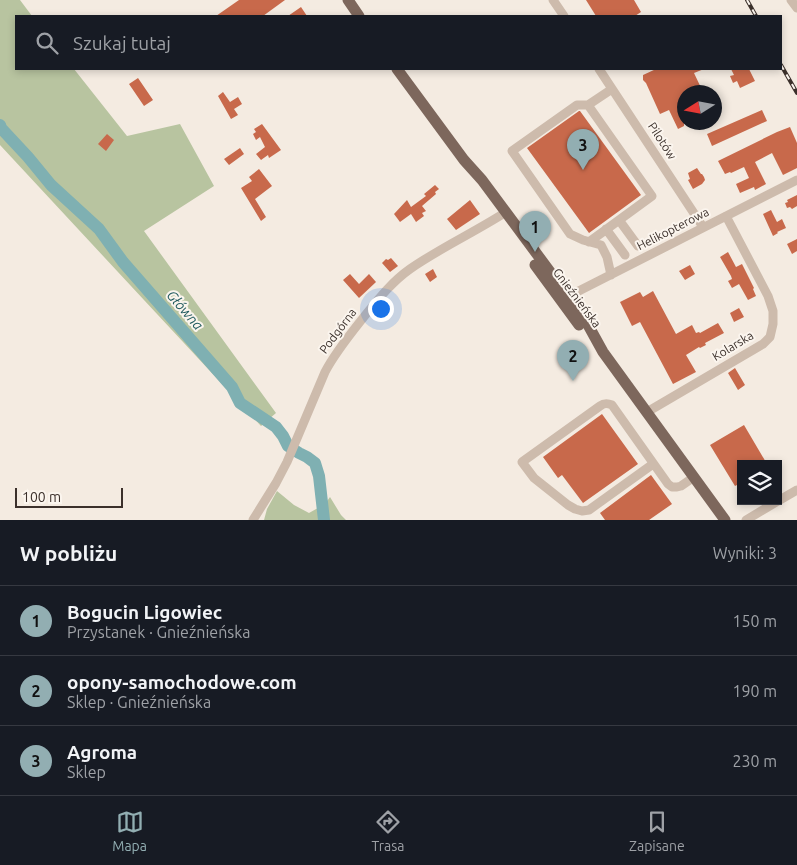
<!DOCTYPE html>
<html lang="pl">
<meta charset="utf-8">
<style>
:root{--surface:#171b24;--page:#20242c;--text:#f1f3f6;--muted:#9ea1a6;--line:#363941;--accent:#92aeb2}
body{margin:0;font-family:Ubuntu,sans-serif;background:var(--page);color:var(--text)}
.controls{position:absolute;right:15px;bottom:15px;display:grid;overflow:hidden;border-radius:0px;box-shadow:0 2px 8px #0003}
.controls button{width:45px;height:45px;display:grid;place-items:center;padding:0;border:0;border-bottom:1px solid var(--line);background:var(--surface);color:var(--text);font:25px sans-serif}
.compass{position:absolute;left:677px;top:85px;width:45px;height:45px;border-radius:50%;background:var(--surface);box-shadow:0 2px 8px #0003;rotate:259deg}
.scale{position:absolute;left:15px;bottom:12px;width:108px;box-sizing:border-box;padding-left:5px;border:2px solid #3b302b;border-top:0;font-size:14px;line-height:18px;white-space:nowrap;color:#3b302b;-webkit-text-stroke:4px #fbf5ee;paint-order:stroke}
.you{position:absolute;left:380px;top:308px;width:18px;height:18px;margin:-12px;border:4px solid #fff;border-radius:50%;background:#1a73e8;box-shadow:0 0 0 8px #1a73e833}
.badge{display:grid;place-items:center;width:32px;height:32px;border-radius:50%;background:var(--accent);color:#111;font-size:16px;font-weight:700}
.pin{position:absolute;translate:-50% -41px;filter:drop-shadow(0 1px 2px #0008)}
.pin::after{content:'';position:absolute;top:26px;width:18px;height:15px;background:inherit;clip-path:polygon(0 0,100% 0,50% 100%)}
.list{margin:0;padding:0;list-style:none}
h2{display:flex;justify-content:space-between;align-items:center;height:65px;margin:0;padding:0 20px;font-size:21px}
h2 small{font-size:16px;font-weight:400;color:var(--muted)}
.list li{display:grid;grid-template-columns:32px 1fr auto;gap:15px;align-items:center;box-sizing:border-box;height:70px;padding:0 20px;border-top:1px solid var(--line)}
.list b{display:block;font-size:19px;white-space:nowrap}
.list p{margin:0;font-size:16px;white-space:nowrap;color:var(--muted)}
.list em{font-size:16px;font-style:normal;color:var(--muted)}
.icon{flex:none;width:28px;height:28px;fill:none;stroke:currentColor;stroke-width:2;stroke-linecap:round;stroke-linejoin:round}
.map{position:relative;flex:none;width:797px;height:520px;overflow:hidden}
.search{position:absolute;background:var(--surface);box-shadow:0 2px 8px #0003;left:15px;right:15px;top:15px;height:55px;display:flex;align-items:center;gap:12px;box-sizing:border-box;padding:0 18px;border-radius:0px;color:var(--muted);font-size:19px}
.sheet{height:275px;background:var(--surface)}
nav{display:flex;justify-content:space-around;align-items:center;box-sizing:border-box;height:70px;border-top:1px solid var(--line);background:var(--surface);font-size:14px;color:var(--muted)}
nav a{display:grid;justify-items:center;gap:2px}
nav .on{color:var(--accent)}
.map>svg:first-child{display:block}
.green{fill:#b8c4a0}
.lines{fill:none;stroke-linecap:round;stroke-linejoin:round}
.river{stroke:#7fb0b2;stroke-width:12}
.building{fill:#c8694b}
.minor{stroke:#cdbbac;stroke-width:9}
.major{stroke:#7d675c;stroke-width:11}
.rail-casing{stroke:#3b302b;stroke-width:4}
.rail{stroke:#fbf5ee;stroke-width:2;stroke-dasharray:5.5;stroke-linecap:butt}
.labels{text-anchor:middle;stroke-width:4;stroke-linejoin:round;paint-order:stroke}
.street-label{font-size:12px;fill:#3b302b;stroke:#fbf5ee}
.water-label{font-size:14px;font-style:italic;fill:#1f5a5e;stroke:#fbf5ee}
</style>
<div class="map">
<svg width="797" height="520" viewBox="0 0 797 520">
<rect width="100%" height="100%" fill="#f4ebe1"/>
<!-- green -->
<path class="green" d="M0,0h20l12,16h-16v53h58l53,67 53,-12 34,62 -70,45 132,182 -15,13 -261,-281z
M277,491l17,14 15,8 16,-9 5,-7 11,18 5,5h-82l3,-11z"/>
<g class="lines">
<!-- river -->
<path class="river" d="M0,125l1,3 27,29 23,28 48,44 24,33 109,125 8,16 36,24 7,9 5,10 11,7 8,4 8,6 4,13 5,44"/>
</g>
<!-- building -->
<path class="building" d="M239,0h46l-22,16h-47z
M586,0h48l7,12 -6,4h-39z
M301,7l6,9h-19z
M656,69h48l-10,4 9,19h-19v34l-6,3 -9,-19 -9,4 -14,-31 -3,-3v-5z
M731,69h18l6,12 -15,7 -3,-7 -4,2 -3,-7 4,-1z
M138,78l15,22 -9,6 -15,-22z
M223,92l7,10 8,-5 4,7 -8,5 4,6 -7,4 -13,-23z
M762,110l5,11 -55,25 -5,-12z
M579,111h1l61,84 -52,38 -62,-85z
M262,124l19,26 -12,8 -1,-3 -7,5 -5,-6 9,-7 -5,-10 -4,3 -3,-6 3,-2 -2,-3z
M790,127l7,16v25l-14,7 -11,-22 -17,9 11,22 -11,6 -1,-3 -14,6 -4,-9 13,-6 -5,-11 -13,6 -1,-1 -5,2 -7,-13 59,-29z
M107,134l7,6 -8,11 -8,-7z
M240,148l4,6 -15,11 -5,-6z
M697,168l4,6h1l2,3 1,3 -3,4 -9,5 -5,-9 2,-1 -2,-6z
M259,169l13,17 -17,13 11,18 -5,4 -20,-33 11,-7 -3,-4z
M435,185l4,4 -4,3 1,2 -14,12 4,5 -4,2 2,3 -8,6 -5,-8 -11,8 -6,-8 13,-14 4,7 15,-11 -2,-2z
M797,195v11l-5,3 -2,-2 -3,1 -2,-5 3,-1 -1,-2z
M470,200l10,14 -24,16 -9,-11z
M771,210l6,12 5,-3 4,9 -9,4 1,1 -5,3 -10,-22z
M797,239v12l-5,3 -5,-10z
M728,252l8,15 6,-3 12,24 -1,1 3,7 -8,4 -9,-16 -7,4 -4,-7 4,-2 -1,-3 -11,-19z
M391,258l7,8 -8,6 -8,-9 4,-4 2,1z
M690,265l5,9 -10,6 -6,-9z
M433,269l4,8 -7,5 -5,-8z
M350,274l9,10 10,-10 7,8 -17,16 -16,-18z
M653,291l23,43 16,-9 4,8 3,-1 1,1 18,-10 6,10 -19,10 1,2 -6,3 -1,-1 -13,8 10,17 -23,12 -33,-62 -8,4 -12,-24 20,-10 3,5z
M739,308l5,9 -10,5 -4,-9z
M735,368l10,17 -7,5 -10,-17z
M602,414l36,50 -55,39 -21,-28 -4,3 -15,-21z
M744,425l23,39h-26v19l-6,3 -25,-41z
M651,475l21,29 -23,16h-44l-5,-7z"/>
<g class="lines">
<!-- minor -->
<path class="minor" d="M553,0l11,16
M791,0l6,8
M599,69l104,158
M588,105l64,91 -63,46
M619,220l19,26
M606,229l19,26
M611,275l-4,-18 -6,-12 -18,-5 -13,-6 -58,-83 65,-46h11l24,-16
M563,299l234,-119
M647,412l116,-68 7,-7 3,-13v-13l-5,-15 -42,-80
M653,464l-64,46 -7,1 -7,-2 -7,-4 -34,-27 -12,-16 78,-56c4,-3 7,-3 12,-1l56,79 4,3h5l4,-1 13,-9
M778,501l19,-11
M253,520l23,-37 11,-21 38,-90c11,-21 27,-40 42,-59 13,-16 26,-32 43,-44 30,-21 65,-37 96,-57
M746,520l32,-19"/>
<!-- major -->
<path class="major" d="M348,0l11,16
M397,69l67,91 18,20 86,116 19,27 16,29 122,168
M535,265l44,60"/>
<!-- rail casing -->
<g class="rail-casing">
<path id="rail" d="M747,0l9,16
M781,65l16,28"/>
</g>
<!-- rail -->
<use href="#rail" class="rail"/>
</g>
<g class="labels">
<!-- street labels -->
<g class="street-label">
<text transform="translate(662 141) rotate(57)" y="4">Pilotów</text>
<text transform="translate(673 229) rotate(-27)" y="4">Helikopterowa</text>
<text transform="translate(577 298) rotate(53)" y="4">Gnieźnieńska</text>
<text transform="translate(338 331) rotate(-53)" y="4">Podgórna</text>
<text transform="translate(733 346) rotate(-31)" y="4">Kolarska</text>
</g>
<!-- water labels -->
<g class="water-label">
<text transform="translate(185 310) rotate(49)" y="5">Główna</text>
</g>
</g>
</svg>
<div class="controls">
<button><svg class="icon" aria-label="layers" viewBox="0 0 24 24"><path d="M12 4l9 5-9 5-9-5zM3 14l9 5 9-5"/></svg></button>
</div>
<svg class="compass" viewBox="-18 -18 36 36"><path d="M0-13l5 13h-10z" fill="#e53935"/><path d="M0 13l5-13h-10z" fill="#9ea1a6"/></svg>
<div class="scale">100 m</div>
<div class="you"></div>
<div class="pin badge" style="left:535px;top:252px">1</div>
<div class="pin badge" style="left:573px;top:381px">2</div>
<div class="pin badge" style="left:583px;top:170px">3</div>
<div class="search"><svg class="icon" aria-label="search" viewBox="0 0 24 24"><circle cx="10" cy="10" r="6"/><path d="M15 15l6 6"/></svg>Szukaj tutaj</div>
</div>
<section class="sheet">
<h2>W pobliżu<small>Wyniki: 3</small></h2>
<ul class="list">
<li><span class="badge">1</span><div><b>Bogucin Ligowiec</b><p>Przystanek · Gnieźnieńska</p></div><em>150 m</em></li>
<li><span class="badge">2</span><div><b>opony-samochodowe.com</b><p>Sklep · Gnieźnieńska</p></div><em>190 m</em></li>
<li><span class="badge">3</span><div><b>Agroma</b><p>Sklep</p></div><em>230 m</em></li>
</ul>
</section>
<nav>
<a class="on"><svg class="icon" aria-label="map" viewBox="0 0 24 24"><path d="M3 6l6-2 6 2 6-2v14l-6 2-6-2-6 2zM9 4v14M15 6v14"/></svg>Mapa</a>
<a><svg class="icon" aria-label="directions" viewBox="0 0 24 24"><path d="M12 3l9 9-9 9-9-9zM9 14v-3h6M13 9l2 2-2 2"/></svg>Trasa</a>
<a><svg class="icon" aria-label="saved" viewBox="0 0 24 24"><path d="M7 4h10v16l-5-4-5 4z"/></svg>Zapisane</a>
</nav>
